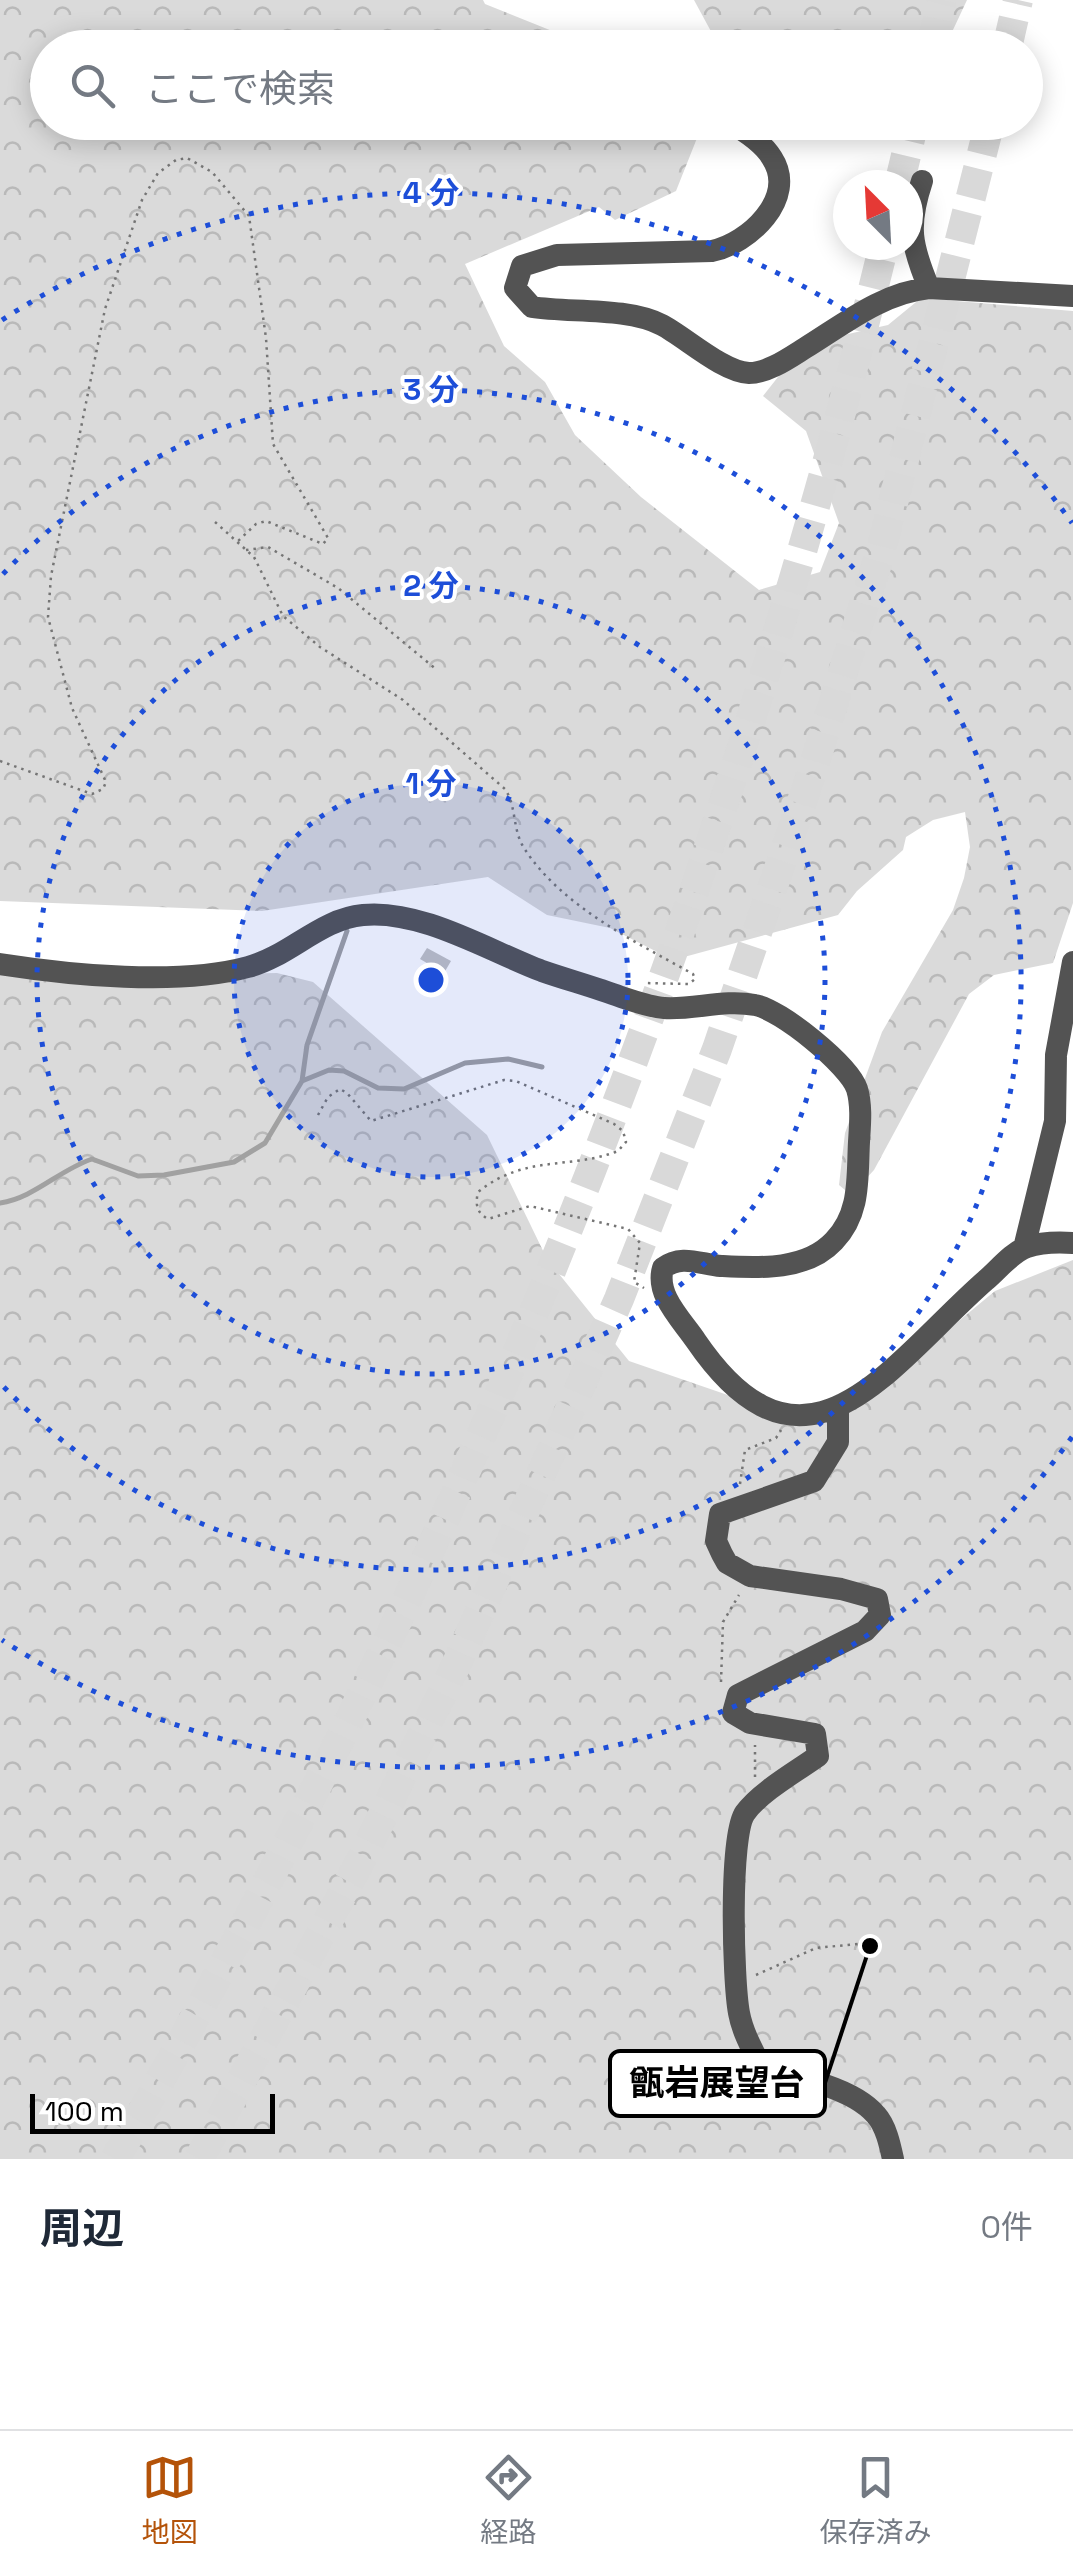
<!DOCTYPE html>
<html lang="ja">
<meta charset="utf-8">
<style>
:root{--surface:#fff;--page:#f2f2f3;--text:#1f2937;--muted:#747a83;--line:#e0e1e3;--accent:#b45309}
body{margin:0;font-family:"Space Grotesk","Noto Sans JP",sans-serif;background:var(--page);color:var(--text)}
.compass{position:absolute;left:833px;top:170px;width:90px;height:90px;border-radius:50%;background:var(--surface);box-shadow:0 5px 25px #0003;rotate:336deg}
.scale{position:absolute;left:30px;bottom:25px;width:245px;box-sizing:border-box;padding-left:10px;border:5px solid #000;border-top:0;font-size:28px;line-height:35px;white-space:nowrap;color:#000;-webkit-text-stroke:8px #fff;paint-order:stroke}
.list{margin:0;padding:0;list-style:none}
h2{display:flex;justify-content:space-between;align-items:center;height:130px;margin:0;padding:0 40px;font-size:42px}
h2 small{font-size:32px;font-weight:400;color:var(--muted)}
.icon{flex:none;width:55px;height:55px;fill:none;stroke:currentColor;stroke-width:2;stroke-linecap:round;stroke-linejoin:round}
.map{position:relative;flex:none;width:1073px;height:2159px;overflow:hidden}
.search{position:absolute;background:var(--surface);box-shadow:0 5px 25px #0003;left:30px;right:30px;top:30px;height:110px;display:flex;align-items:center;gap:25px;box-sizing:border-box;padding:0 35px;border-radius:55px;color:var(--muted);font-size:38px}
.sheet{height:270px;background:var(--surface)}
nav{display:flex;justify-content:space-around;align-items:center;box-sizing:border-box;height:140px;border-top:2px solid var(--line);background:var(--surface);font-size:28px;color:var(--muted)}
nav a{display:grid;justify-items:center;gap:5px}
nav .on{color:var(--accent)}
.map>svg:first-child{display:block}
.forest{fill:url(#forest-crowns)}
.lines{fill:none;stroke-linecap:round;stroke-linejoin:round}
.stream{stroke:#a1a1a1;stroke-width:5}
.building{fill:#c3c3c3}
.highway-tunnel{stroke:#d9d9d9;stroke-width:30;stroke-dasharray:30 15;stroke-linecap:butt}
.path{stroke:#757575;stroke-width:2.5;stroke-dasharray:2.5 5;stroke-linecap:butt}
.minor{stroke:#535353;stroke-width:22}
.ring{fill:none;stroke:#1d4ed8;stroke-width:5;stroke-dasharray:5 10}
.centre{fill:#1d4ed8;stroke:#fff;stroke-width:5}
.ring-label{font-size:30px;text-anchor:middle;font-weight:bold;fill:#1d4ed8;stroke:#fff;stroke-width:8;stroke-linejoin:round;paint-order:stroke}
.leader{fill:none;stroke:#000;stroke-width:4}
.callout-dot{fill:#000;stroke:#fff;stroke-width:4}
.callout{fill:#fff;stroke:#000;stroke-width:4}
.callout-label{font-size:35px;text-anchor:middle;font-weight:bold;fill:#000}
</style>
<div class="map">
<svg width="1073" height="2159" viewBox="0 0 1073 2159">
<defs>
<pattern id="forest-crowns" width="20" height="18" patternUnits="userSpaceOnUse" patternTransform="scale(2.5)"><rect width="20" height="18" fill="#dadada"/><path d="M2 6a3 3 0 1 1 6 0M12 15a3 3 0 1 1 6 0" fill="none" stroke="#b9b9b9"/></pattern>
</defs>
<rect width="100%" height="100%" fill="#fff"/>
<!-- forest -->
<path class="forest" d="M0,0h483l2,4 107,43 -544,1v74l655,1 -27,68 -61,29 -16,-13 -134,57 39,82 41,36 30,53 66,62 118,93 61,-18 19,-49 -33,-92 -43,-35 41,-52 84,-19 33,-27 152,13v592l-20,60 -59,12 -25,19 -95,176 -23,25 -12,-10 6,-52 37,-101 71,-122 11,-32 6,-31 -5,-35 -32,8 -27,17 -3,13 -46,41 -19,24 -165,45 -63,-32 -63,-13 -59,-38 -226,34 -262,-10z
M694,0h273l-22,47 -225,1z
M0,962l110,15 167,-4 36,9 174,153 60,124 82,102 119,41 65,5 60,-15 122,-101 78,-31v899h-1073z"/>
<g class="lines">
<!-- stream -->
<path class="stream" d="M302,1081l27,-11 15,1 34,17 26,1 61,-26 43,-4 34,8
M0,1203c34,-5 59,-33 92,-44l46,17 26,-1 70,-13 31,-19 37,-62 5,-36 40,-114"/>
</g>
<!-- building -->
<path class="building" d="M427,948l24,13 -7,12 -24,-14z"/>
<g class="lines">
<!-- highway-tunnel -->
<path class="highway-tunnel" d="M931,48l11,-48
M1007,48l11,-48
M899,185l15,-63
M115,2159c346,-597 605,-1244 769,-1914
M199,2159l163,-301 96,-197 161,-362 98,-250 92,-268 71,-227 110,-432"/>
<!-- path -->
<path class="path" d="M215,522l39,35 29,59 37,31 83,53 102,89c12,18 7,40 19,59 37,58 110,93 169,126l2,5 -6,5 -45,-1
M246,550l22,-3 70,41 99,82
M0,761l92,33 11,-5 3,-7 -34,-74 -24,-91 3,-41 54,-267 37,-109 16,-27 18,-13 11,-2 25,14 37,44 17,122 7,106 55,94 -5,6 -57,-23 -10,3 -19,18
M318,1115l10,-18 12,-8 7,4 24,28 133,-41 12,1 98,43 9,7 3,11 -8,9c-48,19 -93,3 -140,41 -3,13 -1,21 10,27l42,-13 98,23 12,14 -6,39 10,6
M740,1484l5,-34 31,-12 5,-8
M721,1682l2,-60 16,-27
M755,1777v-32
M756,1975l60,-27 51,-5"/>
<!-- minor -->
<path class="minor" d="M313,47l5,1
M729,122c14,8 35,22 43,36 26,40 -24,86 -60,93l-155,4 -35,11 -7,22 17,19c38,6 95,0 130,18 23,12 61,47 87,48 19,0 40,-15 56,-25 39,-24 77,-55 124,-60l144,8
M922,181c-15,45 -11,64 7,107
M0,964c71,11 178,22 248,3 42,-11 72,-48 115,-52 58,-6 126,36 179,56 26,9 52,16 79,26 13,4 29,10 43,11 30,2 60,-9 91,-3 25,4 94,60 102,84 5,17 3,36 2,53 -2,36 2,71 -25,99 -28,30 -75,27 -113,25 -21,-2 -40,-12 -58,2 -8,27 19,52 33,73 110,161 195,22 290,-61 12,-10 26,-28 41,-33 15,-5 31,-5 46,-4
M1024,1248l31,-127 1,-66 17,-93
M838,1407v35l-24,39 -94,33 -4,27 6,13 5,9 23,13 91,13 36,10 3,16 -15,16 -127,64 -5,18 17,10 65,11 3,22c-21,15 -58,36 -73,57 -16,23 -12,168 -6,200 4,22 17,43 27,63 30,-4 90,15 110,39 10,11 14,30 17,44"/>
</g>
<!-- distance rings -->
<circle cx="431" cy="980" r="197" fill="#1d4ed8" fill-opacity=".12"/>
<g class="ring">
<circle cx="431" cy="980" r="197"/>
<circle cx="431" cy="980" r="394"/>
<path d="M3 574A590 590 0 1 1 3 1386"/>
<path d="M1072 1437A787 787 0 0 1 2 1640M2 320A787 787 0 0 1 1072 523"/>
</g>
<circle cx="431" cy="980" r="15" class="centre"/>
<g class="ring-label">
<text x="431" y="203">4 分</text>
<text x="431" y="400">3 分</text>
<text x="431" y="596">2 分</text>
<text x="431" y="794">1 分</text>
</g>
<!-- callouts -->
<path class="leader" d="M870 1946L825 2083"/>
<circle class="callout-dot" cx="870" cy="1946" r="10"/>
<rect class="callout" x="610" y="2051" width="215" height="65" rx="10"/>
<g class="callout-label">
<text x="717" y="2095">甑岩展望台</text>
</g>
</svg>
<svg class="compass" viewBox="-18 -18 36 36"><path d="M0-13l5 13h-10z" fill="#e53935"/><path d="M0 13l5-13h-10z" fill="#747a83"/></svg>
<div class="scale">100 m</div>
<div class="search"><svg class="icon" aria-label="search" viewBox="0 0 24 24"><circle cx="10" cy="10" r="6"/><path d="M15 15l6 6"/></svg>ここで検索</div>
</div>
<section class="sheet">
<h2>周辺<small>0件</small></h2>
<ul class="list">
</ul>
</section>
<nav>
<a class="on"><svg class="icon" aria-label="map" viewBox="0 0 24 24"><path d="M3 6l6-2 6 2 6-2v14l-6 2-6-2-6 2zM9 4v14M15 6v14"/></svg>地図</a>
<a><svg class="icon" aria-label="directions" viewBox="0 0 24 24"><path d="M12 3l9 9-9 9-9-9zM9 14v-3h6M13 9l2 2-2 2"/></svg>経路</a>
<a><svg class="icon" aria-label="saved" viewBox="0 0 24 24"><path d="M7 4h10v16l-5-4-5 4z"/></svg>保存済み</a>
</nav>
